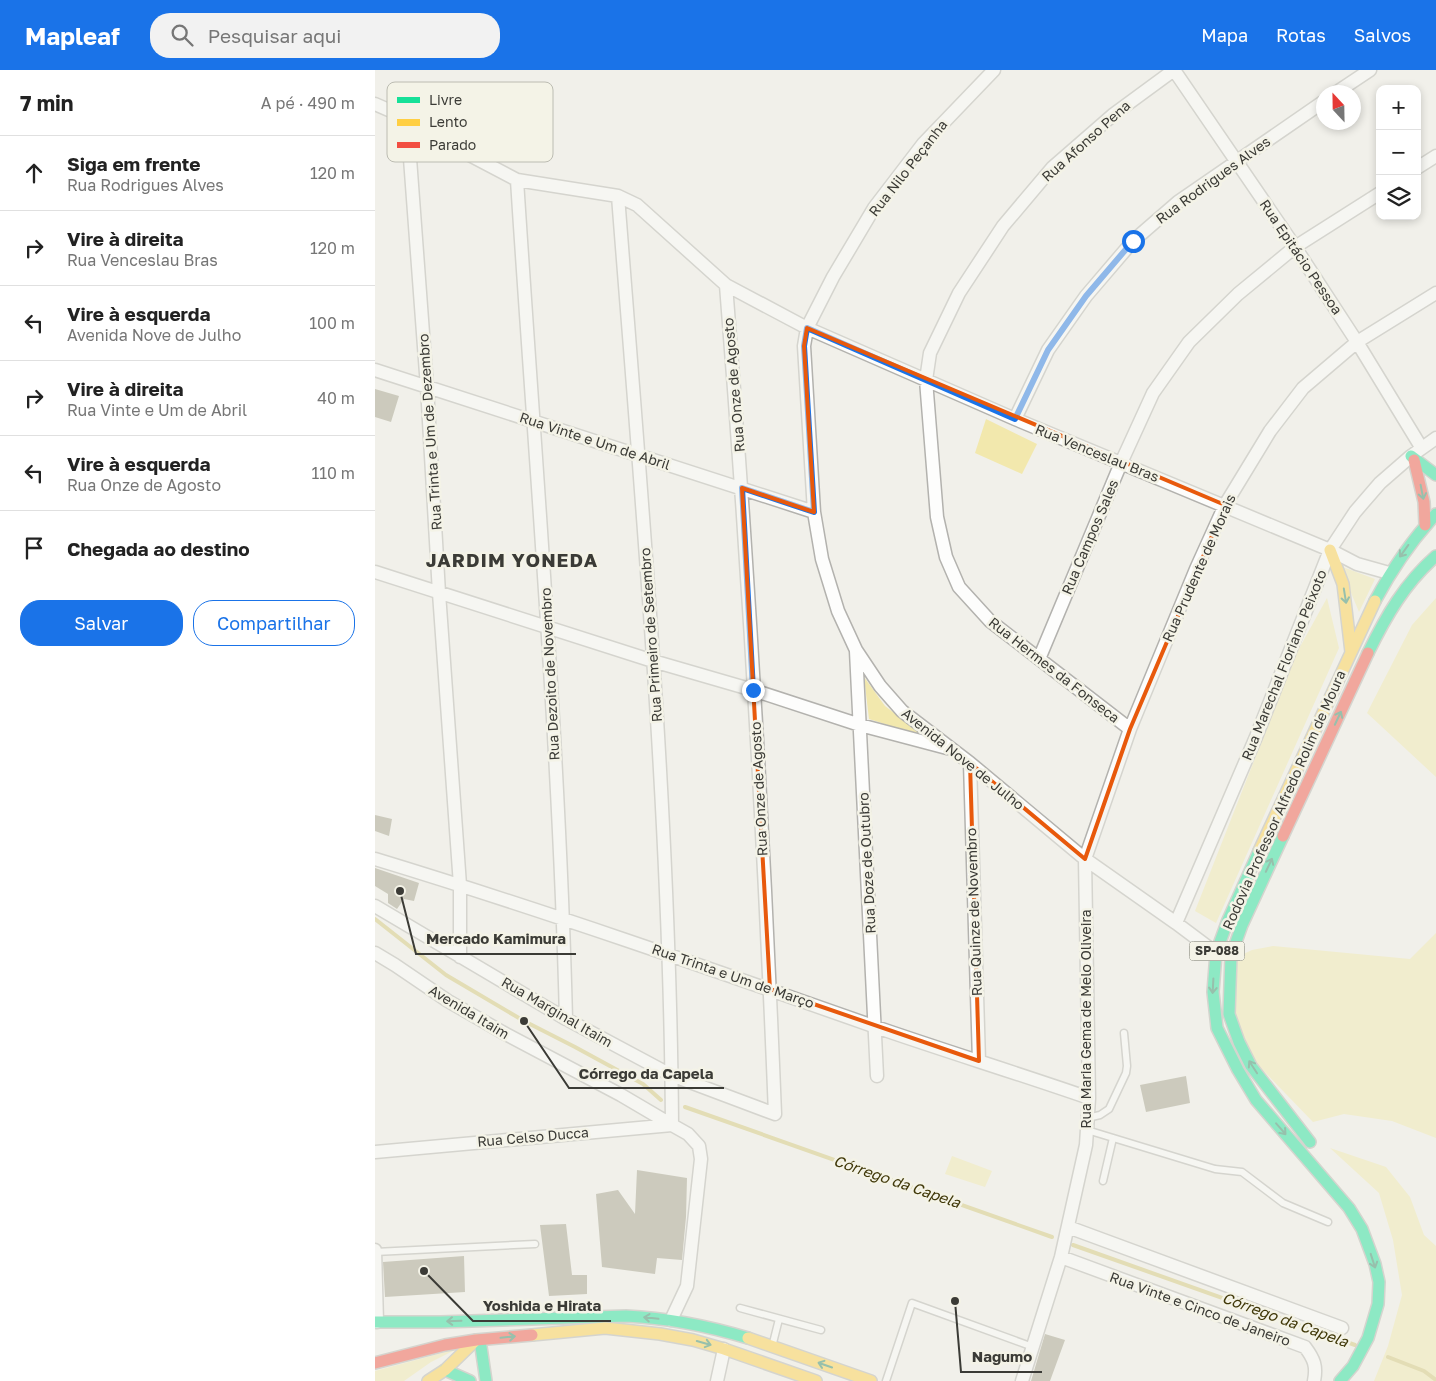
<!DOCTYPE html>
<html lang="pt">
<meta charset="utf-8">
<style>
:root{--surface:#fff;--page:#f2f2f2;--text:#222;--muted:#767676;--line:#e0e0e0;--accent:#1a73e8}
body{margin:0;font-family:"Golos Text",sans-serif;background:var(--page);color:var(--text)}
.controls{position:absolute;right:15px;top:15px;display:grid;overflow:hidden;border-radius:10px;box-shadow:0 2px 8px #0003}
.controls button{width:45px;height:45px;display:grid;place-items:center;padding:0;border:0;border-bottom:1px solid var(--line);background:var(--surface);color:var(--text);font:25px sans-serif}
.compass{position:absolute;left:941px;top:15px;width:45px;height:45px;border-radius:50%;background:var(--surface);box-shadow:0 2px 8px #0003;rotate:338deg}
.stop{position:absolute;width:15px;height:15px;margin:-11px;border:4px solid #1a73e8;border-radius:50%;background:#fff}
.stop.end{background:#1a73e8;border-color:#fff;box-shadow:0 1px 5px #0008}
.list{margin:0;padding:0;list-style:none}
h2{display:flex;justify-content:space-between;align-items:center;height:65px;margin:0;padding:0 20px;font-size:21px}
h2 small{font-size:16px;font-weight:400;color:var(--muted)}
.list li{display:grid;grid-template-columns:32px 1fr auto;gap:15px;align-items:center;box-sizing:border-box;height:75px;padding:0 20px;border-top:1px solid var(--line)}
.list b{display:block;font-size:19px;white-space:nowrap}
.list p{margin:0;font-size:16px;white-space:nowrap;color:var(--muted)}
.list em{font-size:16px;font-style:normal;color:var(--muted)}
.actions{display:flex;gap:10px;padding:15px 20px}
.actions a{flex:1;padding:11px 0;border:1px solid var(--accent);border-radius:20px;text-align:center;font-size:18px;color:var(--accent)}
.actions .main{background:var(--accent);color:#fff}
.icon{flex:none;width:28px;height:28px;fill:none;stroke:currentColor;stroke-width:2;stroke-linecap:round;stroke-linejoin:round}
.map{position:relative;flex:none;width:1061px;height:1311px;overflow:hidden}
header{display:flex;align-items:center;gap:30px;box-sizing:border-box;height:70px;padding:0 25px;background:var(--accent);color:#fff}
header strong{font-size:24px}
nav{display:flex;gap:28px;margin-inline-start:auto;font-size:18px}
.search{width:350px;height:45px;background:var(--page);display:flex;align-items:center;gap:12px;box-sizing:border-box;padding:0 18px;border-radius:20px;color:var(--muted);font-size:19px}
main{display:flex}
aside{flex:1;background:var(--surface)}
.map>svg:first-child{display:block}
.green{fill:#f2e8ad}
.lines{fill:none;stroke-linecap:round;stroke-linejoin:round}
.stream{stroke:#d2c577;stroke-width:4}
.building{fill:#a09c88}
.lane-casing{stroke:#b3b2ae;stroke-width:9}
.street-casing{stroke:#b3b2ae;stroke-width:15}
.fast-casing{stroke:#b3b2ae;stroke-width:14}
.slow-casing{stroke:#b3b2ae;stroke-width:14}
.jam-casing{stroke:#b3b2ae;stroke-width:14}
.lane{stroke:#fdfdfc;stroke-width:6}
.street{stroke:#fdfdfc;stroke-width:12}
.fast{stroke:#16e098;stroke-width:11}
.slow{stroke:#ffcf43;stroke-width:11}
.jam{stroke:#f24e42;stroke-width:11}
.oneway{stroke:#2a8562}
.route{stroke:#1a73e8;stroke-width:6}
.marked{fill:none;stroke:#e8590c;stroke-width:4;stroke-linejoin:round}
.labels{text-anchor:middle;stroke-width:5;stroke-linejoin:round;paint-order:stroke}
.shield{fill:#f4f3e7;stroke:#72726b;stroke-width:1}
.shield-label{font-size:12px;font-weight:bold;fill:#3b3b36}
.street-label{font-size:14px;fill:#3b3b36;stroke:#f4f3e7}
.water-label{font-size:15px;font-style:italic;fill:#403809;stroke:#f4f3e7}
.district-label{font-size:19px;font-weight:bold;letter-spacing:1px;fill:#3b3b36;stroke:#f4f3e7}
.key{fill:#f4f3e7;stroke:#bcbcb2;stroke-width:1}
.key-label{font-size:14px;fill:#3b3b36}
.leader{fill:none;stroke:#3b3b36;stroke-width:2}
.callout-dot{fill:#3b3b36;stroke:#f4f3e7;stroke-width:2}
.callout-label{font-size:15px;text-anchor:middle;font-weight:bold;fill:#3b3b36;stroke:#f4f3e7;stroke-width:5;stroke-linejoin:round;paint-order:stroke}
</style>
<header>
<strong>Mapleaf</strong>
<div class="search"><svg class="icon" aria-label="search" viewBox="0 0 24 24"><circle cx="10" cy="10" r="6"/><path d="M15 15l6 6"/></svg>Pesquisar aqui</div>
<nav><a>Mapa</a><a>Rotas</a><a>Salvos</a></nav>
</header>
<main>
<aside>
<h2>7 min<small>A pé · 490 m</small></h2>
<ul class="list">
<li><svg class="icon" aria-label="ahead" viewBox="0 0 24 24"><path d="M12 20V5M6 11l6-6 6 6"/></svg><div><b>Siga em frente</b><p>Rua Rodrigues Alves</p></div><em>120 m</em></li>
<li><svg class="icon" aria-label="right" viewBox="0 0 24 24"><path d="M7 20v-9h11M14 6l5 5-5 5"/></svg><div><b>Vire à direita</b><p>Rua Venceslau Bras</p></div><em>120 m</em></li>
<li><svg class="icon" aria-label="left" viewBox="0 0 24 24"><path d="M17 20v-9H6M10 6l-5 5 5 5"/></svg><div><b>Vire à esquerda</b><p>Avenida Nove de Julho</p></div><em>100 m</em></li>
<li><svg class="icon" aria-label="right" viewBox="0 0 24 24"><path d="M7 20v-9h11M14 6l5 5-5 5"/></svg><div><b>Vire à direita</b><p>Rua Vinte e Um de Abril</p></div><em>40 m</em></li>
<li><svg class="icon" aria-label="left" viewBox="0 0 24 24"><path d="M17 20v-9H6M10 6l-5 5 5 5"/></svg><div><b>Vire à esquerda</b><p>Rua Onze de Agosto</p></div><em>110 m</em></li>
<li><svg class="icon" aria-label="arrive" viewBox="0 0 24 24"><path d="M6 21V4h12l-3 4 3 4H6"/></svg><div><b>Chegada ao destino</b></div></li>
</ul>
<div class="actions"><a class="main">Salvar</a><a>Compartilhar</a></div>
</aside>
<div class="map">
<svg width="1061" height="1311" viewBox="0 0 1061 1311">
<rect width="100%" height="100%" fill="#f1f0ea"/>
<!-- green -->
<path class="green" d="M611,349l51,25 -15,30 -47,-21z
M965,496l35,13 -16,33z
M952,528l12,50 -123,275 -21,-12 101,-257z
M1061,528v179l-69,-64 45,-88z
M489,607l21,29 41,31 -57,-18z
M1061,863v205l-44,-17 -48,-7 -31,8 -57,-59 -23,-50 2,-55 17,-8 21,-4 137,13z
M955,1078l56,19 24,30 14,38 12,11v135h-62l14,-35 14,-51 -9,-55 -14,-47z
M577,1086l40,15 -7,16 -40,-13z
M82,1279l-26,13 -27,19h-29v-10z"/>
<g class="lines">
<!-- stream -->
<path class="stream" d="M0,849l71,56 78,46 51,26 68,37 18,16
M310,1037l367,130
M698,1175l282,100
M1013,1287l36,14 12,9"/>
</g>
<!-- building -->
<path class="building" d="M0,319l24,7 -8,26 -16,-5z
M0,745l17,4 -3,17 -14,-5z
M0,798l44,15 -5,18 -10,-2 -7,10 -9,-6v-9l-13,-8z
M811,1006l4,27 -44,9 -6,-27z
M262,1100l50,8 -1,39 -4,43 -25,-2 -2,16 -53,-7 -6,-73 22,-4 17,24z
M191,1154l6,51h15v19l-38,2 -9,-71z
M89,1186l1,36 -80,5 -2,-35z
M670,1264l20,6 -15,41h-19z"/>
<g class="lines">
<!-- lane casing -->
<g class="lane-casing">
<path id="lane" d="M712,1048l13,-3 9,-6 17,-36 1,-7 -3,-33
M712,1060l128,39 27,3 41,31 45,19
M728,1111l10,-43
M0,1182l160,-8
M365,1238l81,22
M398,1273l6,-24
M511,1311l26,-78 121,44"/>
</g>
<!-- street casing -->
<g class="street-casing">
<path id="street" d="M619,0l-71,74 -49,64 -41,69 -26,51 -3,18 10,166 8,47 16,52 18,39 24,36 22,25 68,52 115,96 91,64 40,30
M799,0l121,177 62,95 64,105
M962,22l33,-22
M0,34l32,14 36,23 74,39 101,16 19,9 89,80 81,43 208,91 315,131 27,14 32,9
M32,48l20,269 12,206 21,292v72
M1042,98l19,-12
M142,110c18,280 42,559 49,839
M243,126c24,309 52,619 54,929
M0,300l439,142
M640,349l33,-69 38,-54 47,-55 45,-39 145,-100
M0,502l278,89 100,29 107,35 87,23
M481,581l21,425
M664,589l82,-196 32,-70 36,-51 49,-48 57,-47 85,-54
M755,659l-140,-108 -31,-34 -13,-30 -9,-40 -11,-137 4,-27 29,-60 44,-67 49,-58 62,-54 60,-44
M595,693l9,298
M0,789c168,51 333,109 498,167 72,25 144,47 216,72
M0,836l191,113 105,56 104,39c-11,-277 -27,-553 -49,-829
M801,853l80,-186 74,-187 25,-38 25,-29 31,-27 25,-18
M0,883l20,12 53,36 54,31 119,63 51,30
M0,1082l297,-27 16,9 11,12 2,13 -14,127 -16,34
M693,1157l274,101
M0,1180l2,72
M686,1187l244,90c9,12 12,19 9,34
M342,1311l7,-32
M647,1311l39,-124 25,-112 3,-47 -4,-239 45,-130 66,-160 29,-64 45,-74 33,-43 54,-46 79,-49"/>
</g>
<!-- fast casing -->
<g class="fast-casing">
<path id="fast" d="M1036,386l25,19
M1000,531c17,-32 36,-60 61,-87
M993,583c18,-37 37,-70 68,-97
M908,766l-41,89 -11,31 -2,58 10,28 12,24 59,76
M884,781l-31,69 -12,33 -3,39 4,36 21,42 18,30 93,108 13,21 13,35 4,18 -1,22 -10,34 -15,28 -13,15
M0,1252h66l185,-6c42,2 82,10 122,22
M105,1270l6,41
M70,1300l25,11"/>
</g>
<!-- slow casing -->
<g class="slow-casing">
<path id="slow" d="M955,480l13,34 8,68
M884,781l116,-250
M157,1265l73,-7 55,6 33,6 31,9 92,32
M373,1268l123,43
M53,1311l17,-11 31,-30"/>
</g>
<!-- jam casing -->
<g class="jam-casing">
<path id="jam" d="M1039,390l10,42 1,23
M908,766l85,-183
M0,1293l70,-18 31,-5 56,-5"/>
</g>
<!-- lane -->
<use href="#lane" class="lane"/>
<!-- street -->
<use href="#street" class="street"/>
<!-- fast -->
<use href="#fast" class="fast"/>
<!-- slow -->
<use href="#slow" class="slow"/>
<!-- jam -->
<use href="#jam" class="jam"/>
</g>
<!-- one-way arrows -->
<defs><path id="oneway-shaft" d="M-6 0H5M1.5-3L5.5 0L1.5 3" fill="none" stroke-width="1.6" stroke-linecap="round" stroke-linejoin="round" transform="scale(1.25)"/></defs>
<g class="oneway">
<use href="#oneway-shaft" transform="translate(1047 422) rotate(79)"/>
<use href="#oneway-shaft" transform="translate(1029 481) rotate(126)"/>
<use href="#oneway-shaft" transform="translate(970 526) rotate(81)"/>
<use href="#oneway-shaft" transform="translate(963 648) rotate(-65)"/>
<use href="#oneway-shaft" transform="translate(894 795) rotate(-65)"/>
<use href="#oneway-shaft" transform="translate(838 916) rotate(93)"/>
<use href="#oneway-shaft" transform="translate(878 997) rotate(-123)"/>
<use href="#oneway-shaft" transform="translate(906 1059) rotate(49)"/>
<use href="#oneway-shaft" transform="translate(998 1191) rotate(72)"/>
<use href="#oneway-shaft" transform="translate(276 1248) rotate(-174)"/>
<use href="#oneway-shaft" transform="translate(79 1251) rotate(178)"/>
<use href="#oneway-shaft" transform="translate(133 1267) rotate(-6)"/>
<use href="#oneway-shaft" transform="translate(329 1273) rotate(16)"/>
<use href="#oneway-shaft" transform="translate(450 1295) rotate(-161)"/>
</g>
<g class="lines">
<!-- route -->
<path class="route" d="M378,620l-11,-202 72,24 -10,-166 3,-18 208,91 33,-69 38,-54 47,-55"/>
</g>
<!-- marked area -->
<path d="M0 0H1061V1311H0ZM432,258l418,177 -95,224 -45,130 -115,-96 9,298 -209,-72 -28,-501 72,24 -10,-166z" fill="#f1f0ea" fill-opacity=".55" fill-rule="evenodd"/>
<path class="marked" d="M432,258l418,177 -95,224 -45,130 -115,-96 9,298 -209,-72 -28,-501 72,24 -10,-166z"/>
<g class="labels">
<!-- shield labels -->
<rect class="shield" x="814.5" y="871.5" width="55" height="19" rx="4"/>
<g class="shield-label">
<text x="842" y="885">SP-088</text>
</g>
<!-- street labels -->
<g class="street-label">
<text transform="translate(711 71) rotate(-42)" y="5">Rua Afonso Pena</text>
<text transform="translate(533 98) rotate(-52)" y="5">Rua Nilo Peçanha</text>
<text transform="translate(838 110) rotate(-36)" y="5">Rua Rodrigues Alves</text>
<text transform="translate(926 187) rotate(56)" y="5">Rua Epitácio Pessoa</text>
<text transform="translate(359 315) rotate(-95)" y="5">Rua Onze de Agosto</text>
<text transform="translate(55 362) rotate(-94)" y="5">Rua Trinta e Um de Dezembro</text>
<text transform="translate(220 371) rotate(18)" y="5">Rua Vinte e Um de Abril</text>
<text transform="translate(722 383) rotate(22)" y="5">Rua Venceslau Bras</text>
<text transform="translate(715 467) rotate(-67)" y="5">Rua Campos Sales</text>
<text transform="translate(824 498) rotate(-66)" y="5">Rua Prudente de Morais</text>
<text transform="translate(276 565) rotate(-94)" y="5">Rua Primeiro de Setembro</text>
<text transform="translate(909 595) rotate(-68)" y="5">Rua Marechal Floriano Peixoto</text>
<text transform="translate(679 600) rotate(38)" y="5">Rua Hermes da Fonseca</text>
<text transform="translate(175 604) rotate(-93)" y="5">Rua Dezoito de Novembro</text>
<text transform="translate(588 689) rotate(39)" y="5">Avenida Nove de Julho</text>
<text transform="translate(384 719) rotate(-93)" y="5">Rua Onze de Agosto</text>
<text transform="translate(909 730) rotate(-66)" y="5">Rodovia Professor Alfredo Rolim de Moura</text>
<text transform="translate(492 793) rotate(-93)" y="5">Rua Doze de Outubro</text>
<text transform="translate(599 842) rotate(-92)" y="5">Rua Quinze de Novembro</text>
<text transform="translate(358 906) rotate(19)" y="5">Rua Trinta e Um de Março</text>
<text transform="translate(94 942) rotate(31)" y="5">Avenida Itaim</text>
<text transform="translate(182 942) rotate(30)" y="5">Rua Marginal Itaim</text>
<text transform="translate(711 949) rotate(-90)" y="5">Rua Maria Gema de Melo Oliveira</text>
<text transform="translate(158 1067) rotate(-5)" y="5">Rua Celso Ducca</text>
<text transform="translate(825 1239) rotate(20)" y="5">Rua Vinte e Cinco de Janeiro</text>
</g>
<!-- water labels -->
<g class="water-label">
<text transform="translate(522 1112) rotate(19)" y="5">Córrego da Capela</text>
<text transform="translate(910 1250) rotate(20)" y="5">Córrego da Capela</text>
</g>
<!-- district labels -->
<g class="district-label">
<text x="137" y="497">JARDIM YONEDA</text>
</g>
</g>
<!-- legend -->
<rect x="12" y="12" width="166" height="80" rx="8" class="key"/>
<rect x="22" y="27" width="23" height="6" fill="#16e098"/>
<rect x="22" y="49" width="23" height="7" fill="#ffcf43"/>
<rect x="22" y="72" width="23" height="6" fill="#f24e42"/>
<g class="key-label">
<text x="54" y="35">Livre</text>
<text x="54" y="57">Lento</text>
<text x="54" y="80">Parado</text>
</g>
<!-- callouts -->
<path class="leader" d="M25 821L41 884H201M149 951L194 1018H349M49 1201L98 1251H236M580 1231L586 1302H667"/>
<g class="callout-dot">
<circle cx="25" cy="821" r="5"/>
<circle cx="149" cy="951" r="5"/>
<circle cx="49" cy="1201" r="5"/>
<circle cx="580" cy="1231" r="5"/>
</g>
<g class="callout-label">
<text x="121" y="874">Mercado Kamimura</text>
<text x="271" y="1009">Córrego da Capela</text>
<text x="167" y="1241">Yoshida e Hirata</text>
<text x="627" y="1292">Nagumo</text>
</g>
</svg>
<div class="controls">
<button>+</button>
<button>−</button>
<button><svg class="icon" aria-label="layers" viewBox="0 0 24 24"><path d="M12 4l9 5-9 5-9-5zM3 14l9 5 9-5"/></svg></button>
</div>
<svg class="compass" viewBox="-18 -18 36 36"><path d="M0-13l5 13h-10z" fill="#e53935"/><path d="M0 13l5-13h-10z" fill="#767676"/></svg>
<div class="stop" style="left:758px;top:171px"></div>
<div class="stop end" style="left:378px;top:620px"></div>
</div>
</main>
